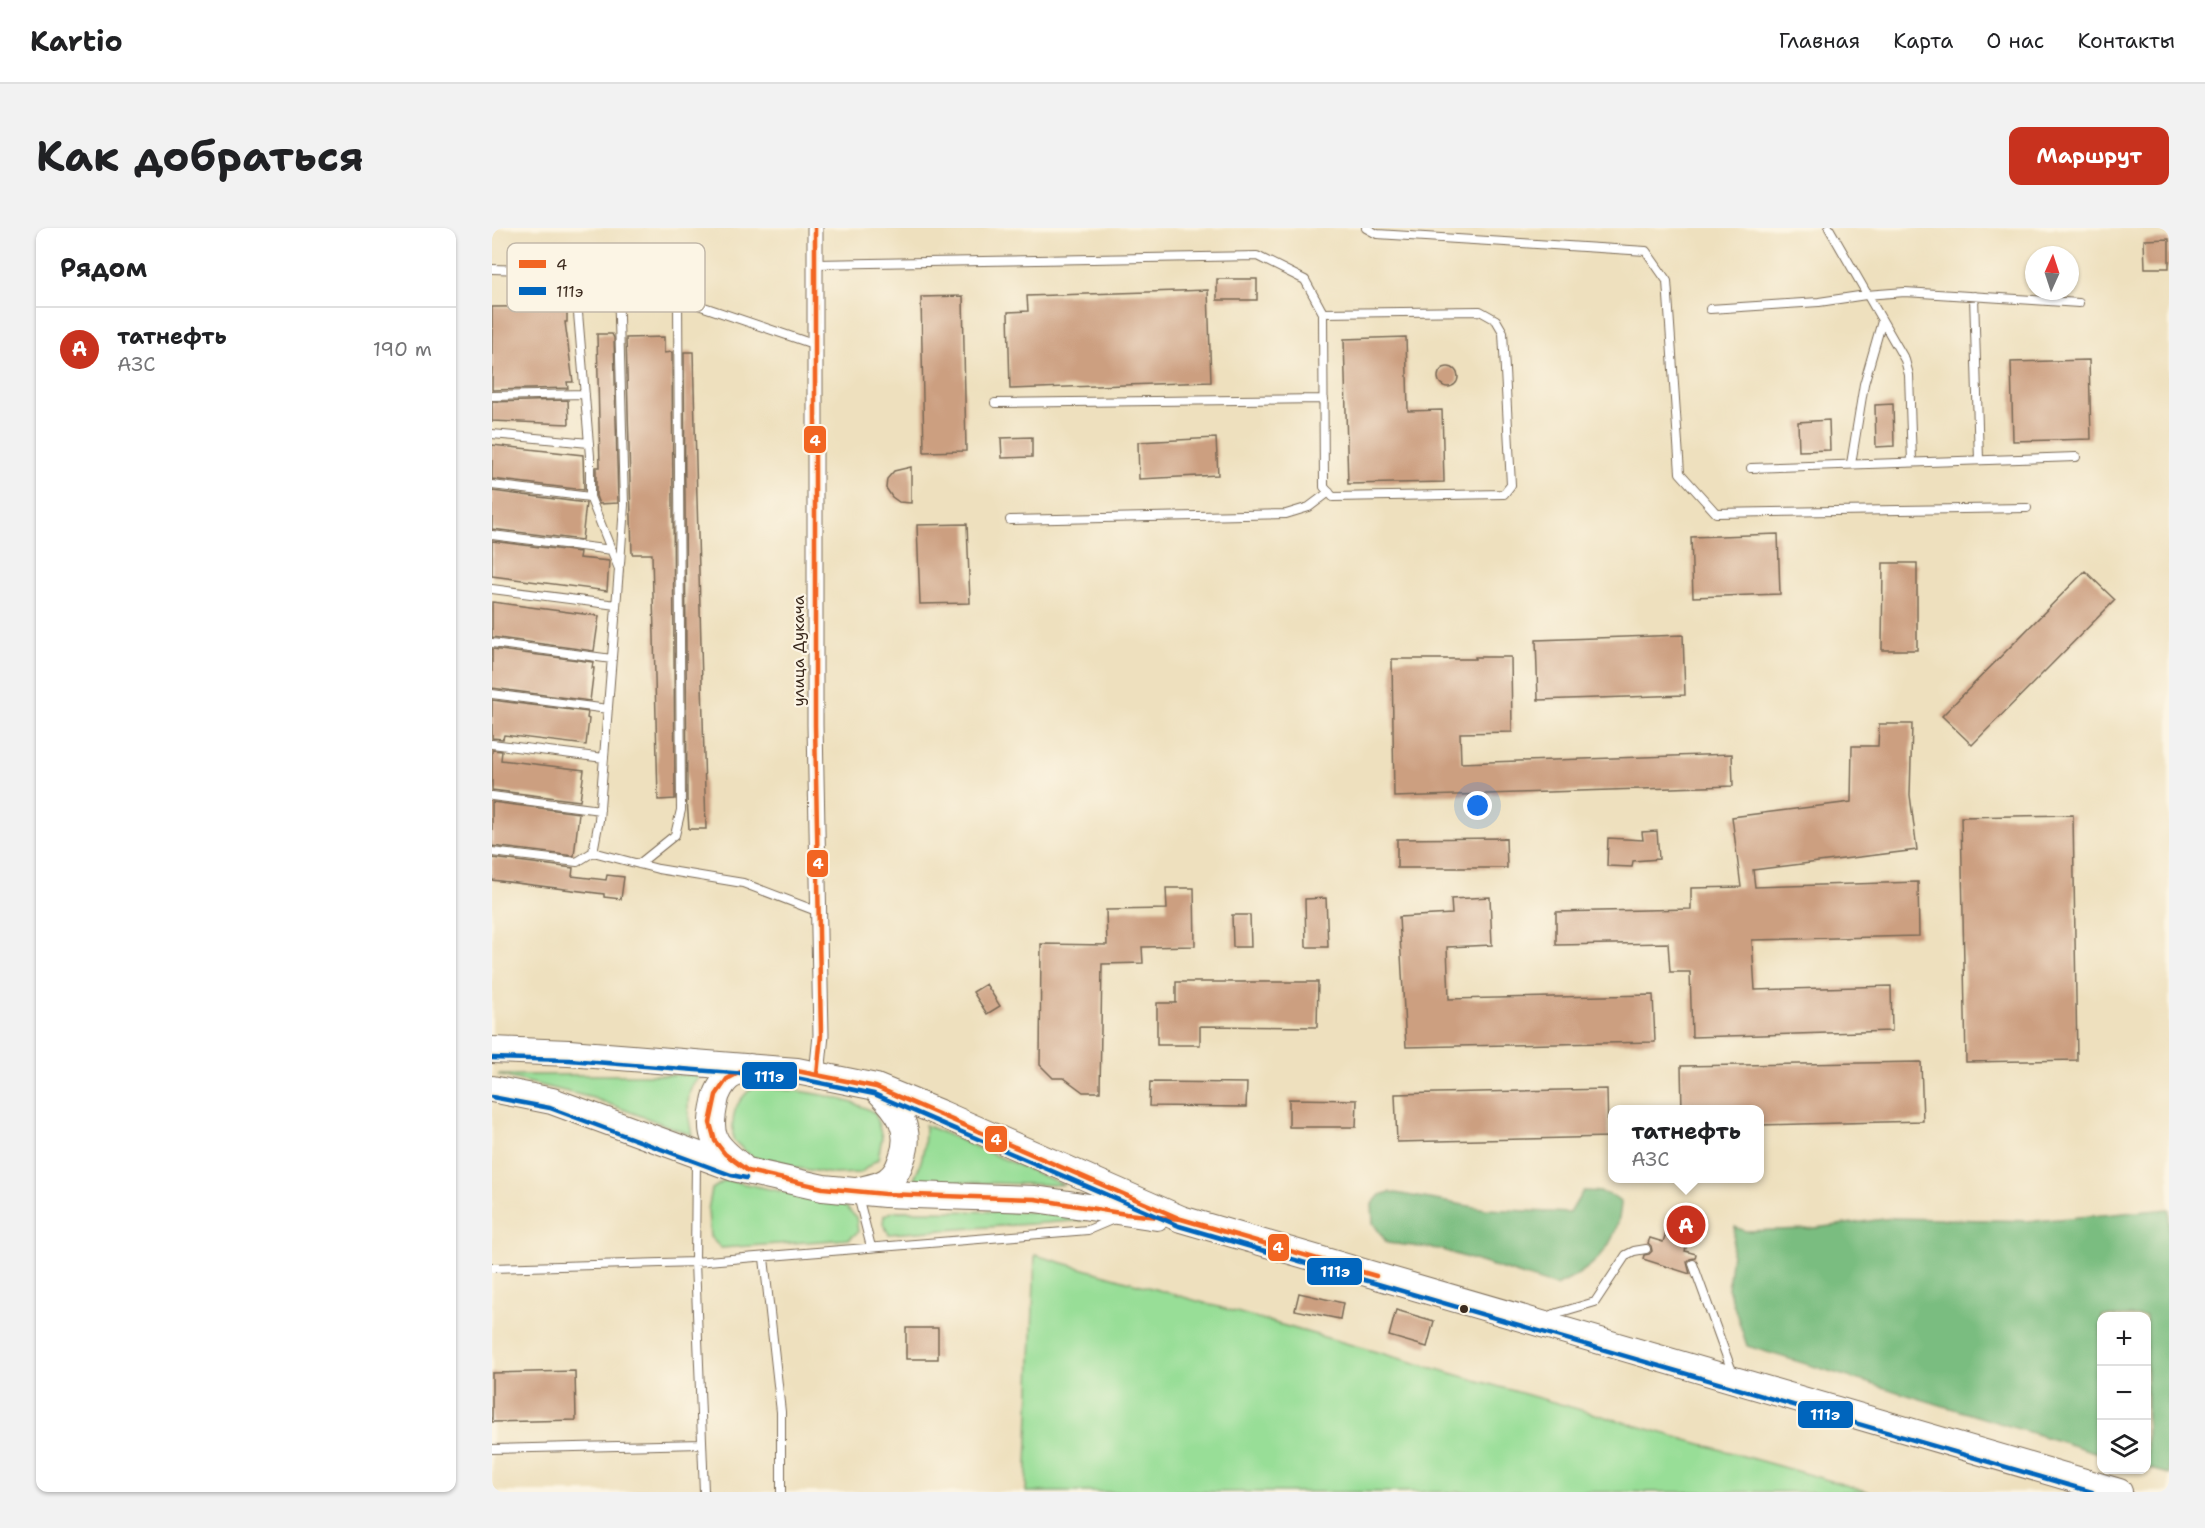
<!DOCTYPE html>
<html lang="ru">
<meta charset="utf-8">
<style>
:root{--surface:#fff;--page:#f2f2f2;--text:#202124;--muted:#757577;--line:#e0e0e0;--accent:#c8321e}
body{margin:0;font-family:"Shantell Sans",sans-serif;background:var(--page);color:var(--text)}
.controls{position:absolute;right:18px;bottom:18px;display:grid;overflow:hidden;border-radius:12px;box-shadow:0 2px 4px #0004}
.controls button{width:54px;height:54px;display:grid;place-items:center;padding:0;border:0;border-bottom:2px solid var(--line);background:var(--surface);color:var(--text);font:30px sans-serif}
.compass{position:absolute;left:1533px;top:18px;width:54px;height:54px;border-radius:50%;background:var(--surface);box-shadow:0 2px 4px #0004;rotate:3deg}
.you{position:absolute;left:986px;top:578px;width:21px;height:21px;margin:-15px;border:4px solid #fff;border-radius:50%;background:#1a73e8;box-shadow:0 0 0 9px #1a73e833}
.badge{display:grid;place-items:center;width:39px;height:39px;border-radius:50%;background:var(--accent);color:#fff;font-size:20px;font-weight:700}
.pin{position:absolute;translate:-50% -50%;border:3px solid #fff;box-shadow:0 2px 6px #0006}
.popup{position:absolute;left:1116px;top:877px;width:156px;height:78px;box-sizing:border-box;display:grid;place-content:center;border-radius:12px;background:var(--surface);filter:drop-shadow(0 2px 4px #0005);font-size:20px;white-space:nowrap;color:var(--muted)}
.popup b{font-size:22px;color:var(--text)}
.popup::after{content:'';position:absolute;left:50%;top:100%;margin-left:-12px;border:12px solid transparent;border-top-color:var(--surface)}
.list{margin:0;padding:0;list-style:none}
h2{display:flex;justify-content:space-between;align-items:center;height:78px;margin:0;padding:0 24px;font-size:26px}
h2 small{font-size:20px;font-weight:400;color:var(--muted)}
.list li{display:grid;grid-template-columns:39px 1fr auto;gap:18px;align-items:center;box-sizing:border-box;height:84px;padding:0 24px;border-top:2px solid var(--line)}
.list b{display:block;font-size:22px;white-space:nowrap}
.list p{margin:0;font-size:20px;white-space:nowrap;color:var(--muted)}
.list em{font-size:20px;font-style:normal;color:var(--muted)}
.icon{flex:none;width:33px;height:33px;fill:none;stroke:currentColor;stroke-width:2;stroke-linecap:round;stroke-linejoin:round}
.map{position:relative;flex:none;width:1677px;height:1264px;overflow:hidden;border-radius:12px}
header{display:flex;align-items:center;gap:36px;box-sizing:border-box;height:84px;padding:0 30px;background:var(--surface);border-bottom:2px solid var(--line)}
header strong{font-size:28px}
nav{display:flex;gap:33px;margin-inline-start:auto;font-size:21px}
.intro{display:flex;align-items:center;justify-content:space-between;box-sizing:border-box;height:144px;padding:0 36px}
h1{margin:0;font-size:42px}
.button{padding:15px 27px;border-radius:12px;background:var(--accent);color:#fff;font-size:21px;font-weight:700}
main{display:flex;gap:36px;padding:0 36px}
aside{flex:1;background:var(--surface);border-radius:12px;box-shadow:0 2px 4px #0004}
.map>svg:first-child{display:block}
.green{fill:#98de97;stroke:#6a845a;stroke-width:1.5}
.forest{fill:#7abd80;stroke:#5a744f;stroke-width:1.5}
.building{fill:#cc9f80}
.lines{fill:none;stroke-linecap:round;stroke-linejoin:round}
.service-casing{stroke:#7a6a56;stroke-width:10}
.minor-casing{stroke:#7a6a56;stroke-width:17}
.primary-casing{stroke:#7a6a56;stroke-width:28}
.service{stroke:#fff;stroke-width:8}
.minor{stroke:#fff;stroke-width:15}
.primary{stroke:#fff;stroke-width:26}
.bus-1-casing{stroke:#fcf5e5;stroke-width:9}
.bus-2-casing{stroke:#fcf5e5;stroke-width:9}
.bus-1{stroke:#f26522;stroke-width:4.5}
.bus-2{stroke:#0065bd;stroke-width:4.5}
.bus-dot{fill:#3b2a1e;stroke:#fcf5e5;stroke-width:2}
.labels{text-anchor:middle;stroke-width:4.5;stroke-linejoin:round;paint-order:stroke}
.street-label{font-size:16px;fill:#3b2a1e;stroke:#fcf5e5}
.key{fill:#fcf5e5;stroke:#c2b8a9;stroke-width:1.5}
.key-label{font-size:16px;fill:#3b2a1e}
.line-badge{stroke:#fcf5e5;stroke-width:2}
.badge-label{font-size:16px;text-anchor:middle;font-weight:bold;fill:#fff}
</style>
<header>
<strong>Kartio</strong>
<nav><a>Главная</a><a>Карта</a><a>О нас</a><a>Контакты</a></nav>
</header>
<div class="intro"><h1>Как добраться</h1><a class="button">Маршрут</a></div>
<main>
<aside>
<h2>Рядом<small></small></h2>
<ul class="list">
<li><span class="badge">A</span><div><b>татнефть</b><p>АЗС</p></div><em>190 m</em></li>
</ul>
</aside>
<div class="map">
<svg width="1677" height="1264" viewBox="0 0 1677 1264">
<rect width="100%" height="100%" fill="#fcf5e5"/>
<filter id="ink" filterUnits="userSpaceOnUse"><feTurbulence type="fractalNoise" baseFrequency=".0167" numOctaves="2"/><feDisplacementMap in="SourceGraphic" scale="12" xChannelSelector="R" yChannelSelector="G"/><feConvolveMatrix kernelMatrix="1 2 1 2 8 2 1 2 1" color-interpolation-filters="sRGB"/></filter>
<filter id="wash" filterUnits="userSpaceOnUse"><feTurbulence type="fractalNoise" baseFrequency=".008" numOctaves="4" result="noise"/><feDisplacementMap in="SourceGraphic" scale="24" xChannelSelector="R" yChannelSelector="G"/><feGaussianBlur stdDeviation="1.35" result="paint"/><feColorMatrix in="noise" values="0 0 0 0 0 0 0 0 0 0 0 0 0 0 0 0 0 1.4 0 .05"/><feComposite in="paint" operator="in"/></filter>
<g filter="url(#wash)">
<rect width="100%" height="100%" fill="#eee0be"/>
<!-- green -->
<path class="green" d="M6,847h204c-3,3 -8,7 -10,11 -7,14 -3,35 0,49l-99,-37z
M261,859c39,2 89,7 122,26l7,24 -4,22 -18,14 -26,1 -43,-7 -39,-10 -19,-17c-1,-26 0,-36 20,-53z
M433,897l139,60 -151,-4c10,-19 12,-35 12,-56z
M234,952l117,24 13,13 2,15 -9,7 -128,9 -11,-11 -2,-27 4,-21z
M403,983l161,1 30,8 -197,14 -6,-10 1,-9z
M543,1027l835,237h-844z"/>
<!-- forest -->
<path class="forest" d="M1091,963c16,0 27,1 38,12 -3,43 -27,66 -65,83l-117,-37 -52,-6 -14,-20 -1,-19 8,-9 10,-3 96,17 84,4z
M1677,981v265l-22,-6 -1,-152h-44l-1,138 -354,-108 -19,-58 7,-61 10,4 62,-2 85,-11 143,3z"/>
<g id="blocks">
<!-- building -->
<path class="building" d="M1677,11v29h-24l-1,-28z
M725,51h40v21h-40z
M716,62l3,92 -201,7 -2,-77 20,-1 -1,-15z
M471,68l3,155 -42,1 -3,-155z
M75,78v16h-2l8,60h-6l1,6 -76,2v-83z
M105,106h15l2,4 4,165 -19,1 -3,-8v-29h4z
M172,109v16l8,-1 3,447 -17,1 -6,-246h-20l-6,-216z
M914,109l2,74 34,-1 2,72 -96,2 -4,-145z
M192,124h9l13,477h-17l-2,-30z
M1597,132l2,79 -78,2 -2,-79z
M946 149a10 10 0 1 1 20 0a10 10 0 1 1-20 0Z
M76,172l1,24 -77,-3v-19z
M1401,176l1,42 -18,1 -1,-42z
M1337,192l1,30 -31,1 -1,-29z
M540,209v20l-30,1 -1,-20z
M724,210l2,37 -79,4 -1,-37z
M0,217l91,10 1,35 -92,-11z
M419,239v36l-12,-1 -7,-5 -6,-9 1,-9 7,-8z
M0,263l94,12 -4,37 -90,-11z
M475,296l3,79 -50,1 -3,-79z
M1286,306l2,60 -87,3 -2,-60z
M0,313l88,11 -1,6 30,3 -2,30 -115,-15z
M1391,335h34v87h-35z
M1593,343l30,29 -143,145 -30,-29z
M0,374l107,14 -5,35 -102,-14z
M1191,407l2,60 -147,5 -2,-60z
M0,421l101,13 -1,6h2l-4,33 -98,-13z
M983,429h36l1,75 -52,1 1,30 271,-9 1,32 -339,11 -2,-138h83z
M0,472l96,12 -1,6 2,1 -3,26 -82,-10 -1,4 -11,-1z
M1387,496h33l-2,71 7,55 -164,20 2,17 163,-5 1,54 -167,4 3,50 136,-4 1,45 -200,6 -2,-65h-20l-2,-29 -112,2v-33l135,-3v-21l50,-1 -9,-70 119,-15 1,-56h26z
M0,522l10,1 -1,9 83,10 -4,31 -88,-11z
M0,574l87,11 -5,43 -82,-10z
M1581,587l4,245 -111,2 -5,-245z
M1165,603l2,28 -26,2 -1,6 -25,-1 1,-28 35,2 -1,-8z
M1014,610l1,30h-110v-29z
M0,630l81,10 -1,8 34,4 1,-5 17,2 -3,22 -17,-2v-3l-112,-14z
M674,660h28l1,58 -53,1 1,16 -41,1 -2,128h-17l-19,-14h-11l-13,-13 1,-121 66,1 -1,-35 61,-1z
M998,669l2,48 -45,2 2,52 204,-4 2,47 -249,5 -7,-130 53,-3 -1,-15z
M834,670l2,49h-22l-1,-48z
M740,687h18l1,32h-18z
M684,754h142l-1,45 -117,-1v19h-43v-42h19z
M494,756l14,22 -13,8 -14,-22z
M1429,834l2,59 -163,4v-15h-78l-1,-44z
M658,854l97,1 -1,24 -97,-1z
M1115,861l1,48 -211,5 -2,-48z
M797,871l68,1 -1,27h-67z
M1180,987l22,7 -9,29 11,3 -1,4 -5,1 -3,3 3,12 -47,-15 1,-4 5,-1 3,-3 -1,-5 -3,-3 2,-5 13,4z
M807,1065l44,10 -3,16 -45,-9z
M904,1082l38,11 -7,26 -38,-11z
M414,1100h32v31h-32z
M83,1143l1,49 -84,2v-49z"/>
</g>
</g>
<g filter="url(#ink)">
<use href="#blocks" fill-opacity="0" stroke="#7a6a56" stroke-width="1.5"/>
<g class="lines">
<!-- service casing -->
<g class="service-casing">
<path id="service" d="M874,0l11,6 269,17 21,30 13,192 36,40 311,-5
M1337,0l76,132 4,15 3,87
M323,36l442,-8 48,24 18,33 1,174 9,10 171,-3 7,-9 -8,-153 -7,-12 -16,-9 -157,2
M0,41l60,2 25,30 13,155v41l29,72 -20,251 -6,32 -16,10 -85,-10
M60,43l66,10
M1482,68l5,164
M1218,81l109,-7 47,-7 39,-3 174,11
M0,168l93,-2
M503,175l329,-4
M0,206l97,9
M1359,236l13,-80 18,-63
M1259,240l325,-11
M0,257l98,12
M518,292l276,-6 23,-7 20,-15
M0,307l120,15
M128,336l4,-59 -6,-224 27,6 171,58
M0,361l124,16
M0,415l120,16
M0,466l116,15
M0,516l112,14
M0,568l108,14
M101,624l65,17 85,14 76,29
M147,636l36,-29 6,-25 -3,-511
M204,931l-1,103 9,230
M366,968l13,51
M272,1030l17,154v80
M1201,1036l40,110
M0,1040l203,-6 393,-32 26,-11
M1052,1089l51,-15 31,-47 8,-4 12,-2
M0,1221l210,-5"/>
</g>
<!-- minor casing -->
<g class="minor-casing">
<path id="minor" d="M323,0v497l6,310 -4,40"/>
</g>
<!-- primary casing -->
<g class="primary-casing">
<path id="primary" d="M0,822l77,3 228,18 79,16 66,27 239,105 938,273
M0,861l60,12 182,67 89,20 62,6 150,5 122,18
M249,938c-27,-21 -34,-29 -26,-64 1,-8 7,-19 13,-24 6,-5 15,-7 22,-11
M368,962c8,-2 20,-4 27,-9 9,-6 12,-14 15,-23 11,-29 -4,-48 -23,-67"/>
</g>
<!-- service -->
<use href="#service" class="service"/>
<!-- minor -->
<use href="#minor" class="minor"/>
<!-- primary -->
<use href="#primary" class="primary"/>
<!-- bus-1 casing -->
<g class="bus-1-casing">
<path id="bus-1" d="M323,0v497l6,310 -4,40
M258,839l47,4 79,16 305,132 -55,-5 -91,-15 -150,-5 -62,-6 -75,-17 -23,-17 -10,-13 -5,-18 6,-28 11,-16z
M689,991l195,57
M689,991l195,57"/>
</g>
<!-- bus-2 casing -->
<g class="bus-2-casing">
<path id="bus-2" d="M0,830l77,2 227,18 78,16 305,132 913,266
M0,869l58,11 181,67 15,3"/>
</g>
<!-- bus-1 -->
<use href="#bus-1" class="bus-1"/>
<!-- bus-2 -->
<use href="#bus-2" class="bus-2"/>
</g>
</g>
<!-- markers -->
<circle class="bus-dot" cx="972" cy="1081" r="5"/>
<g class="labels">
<!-- street labels -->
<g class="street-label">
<text transform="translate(306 423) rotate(-90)" y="6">улица Дукача</text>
</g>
</g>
<!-- legend -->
<rect x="15" y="15" width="198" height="69" rx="9" class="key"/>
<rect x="27" y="32" width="27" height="8" fill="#f26522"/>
<rect x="27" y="59" width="27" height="8" fill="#0065bd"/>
<g class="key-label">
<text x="64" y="42">4</text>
<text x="64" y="69">111э</text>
</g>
<g class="line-badge">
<rect x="311" y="197" width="24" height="29" rx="6" fill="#f26522"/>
<rect x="314" y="621" width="23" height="29" rx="6" fill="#f26522"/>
<rect x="249" y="833" width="57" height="29" rx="6" fill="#0065bd"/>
<rect x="492" y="897" width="24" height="28" rx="6" fill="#f26522"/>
<rect x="775" y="1005" width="23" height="29" rx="6" fill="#f26522"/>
<rect x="814" y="1029" width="57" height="29" rx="6" fill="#0065bd"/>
<rect x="1305" y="1172" width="57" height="29" rx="6" fill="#0065bd"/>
</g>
<g class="badge-label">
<text x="323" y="218">4</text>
<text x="326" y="641">4</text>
<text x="277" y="854">111э</text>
<text x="504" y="917">4</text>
<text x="786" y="1025">4</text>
<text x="843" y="1049">111э</text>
<text x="1333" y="1192">111э</text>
</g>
</svg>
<div class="controls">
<button>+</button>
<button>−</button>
<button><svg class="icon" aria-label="layers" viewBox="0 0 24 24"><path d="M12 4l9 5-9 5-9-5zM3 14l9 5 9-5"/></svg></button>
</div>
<svg class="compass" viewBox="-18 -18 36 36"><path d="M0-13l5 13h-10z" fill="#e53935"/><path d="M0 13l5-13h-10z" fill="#757577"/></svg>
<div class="you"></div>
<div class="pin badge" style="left:1194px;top:997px">A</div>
<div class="popup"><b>татнефть</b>АЗС</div>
</div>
</main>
